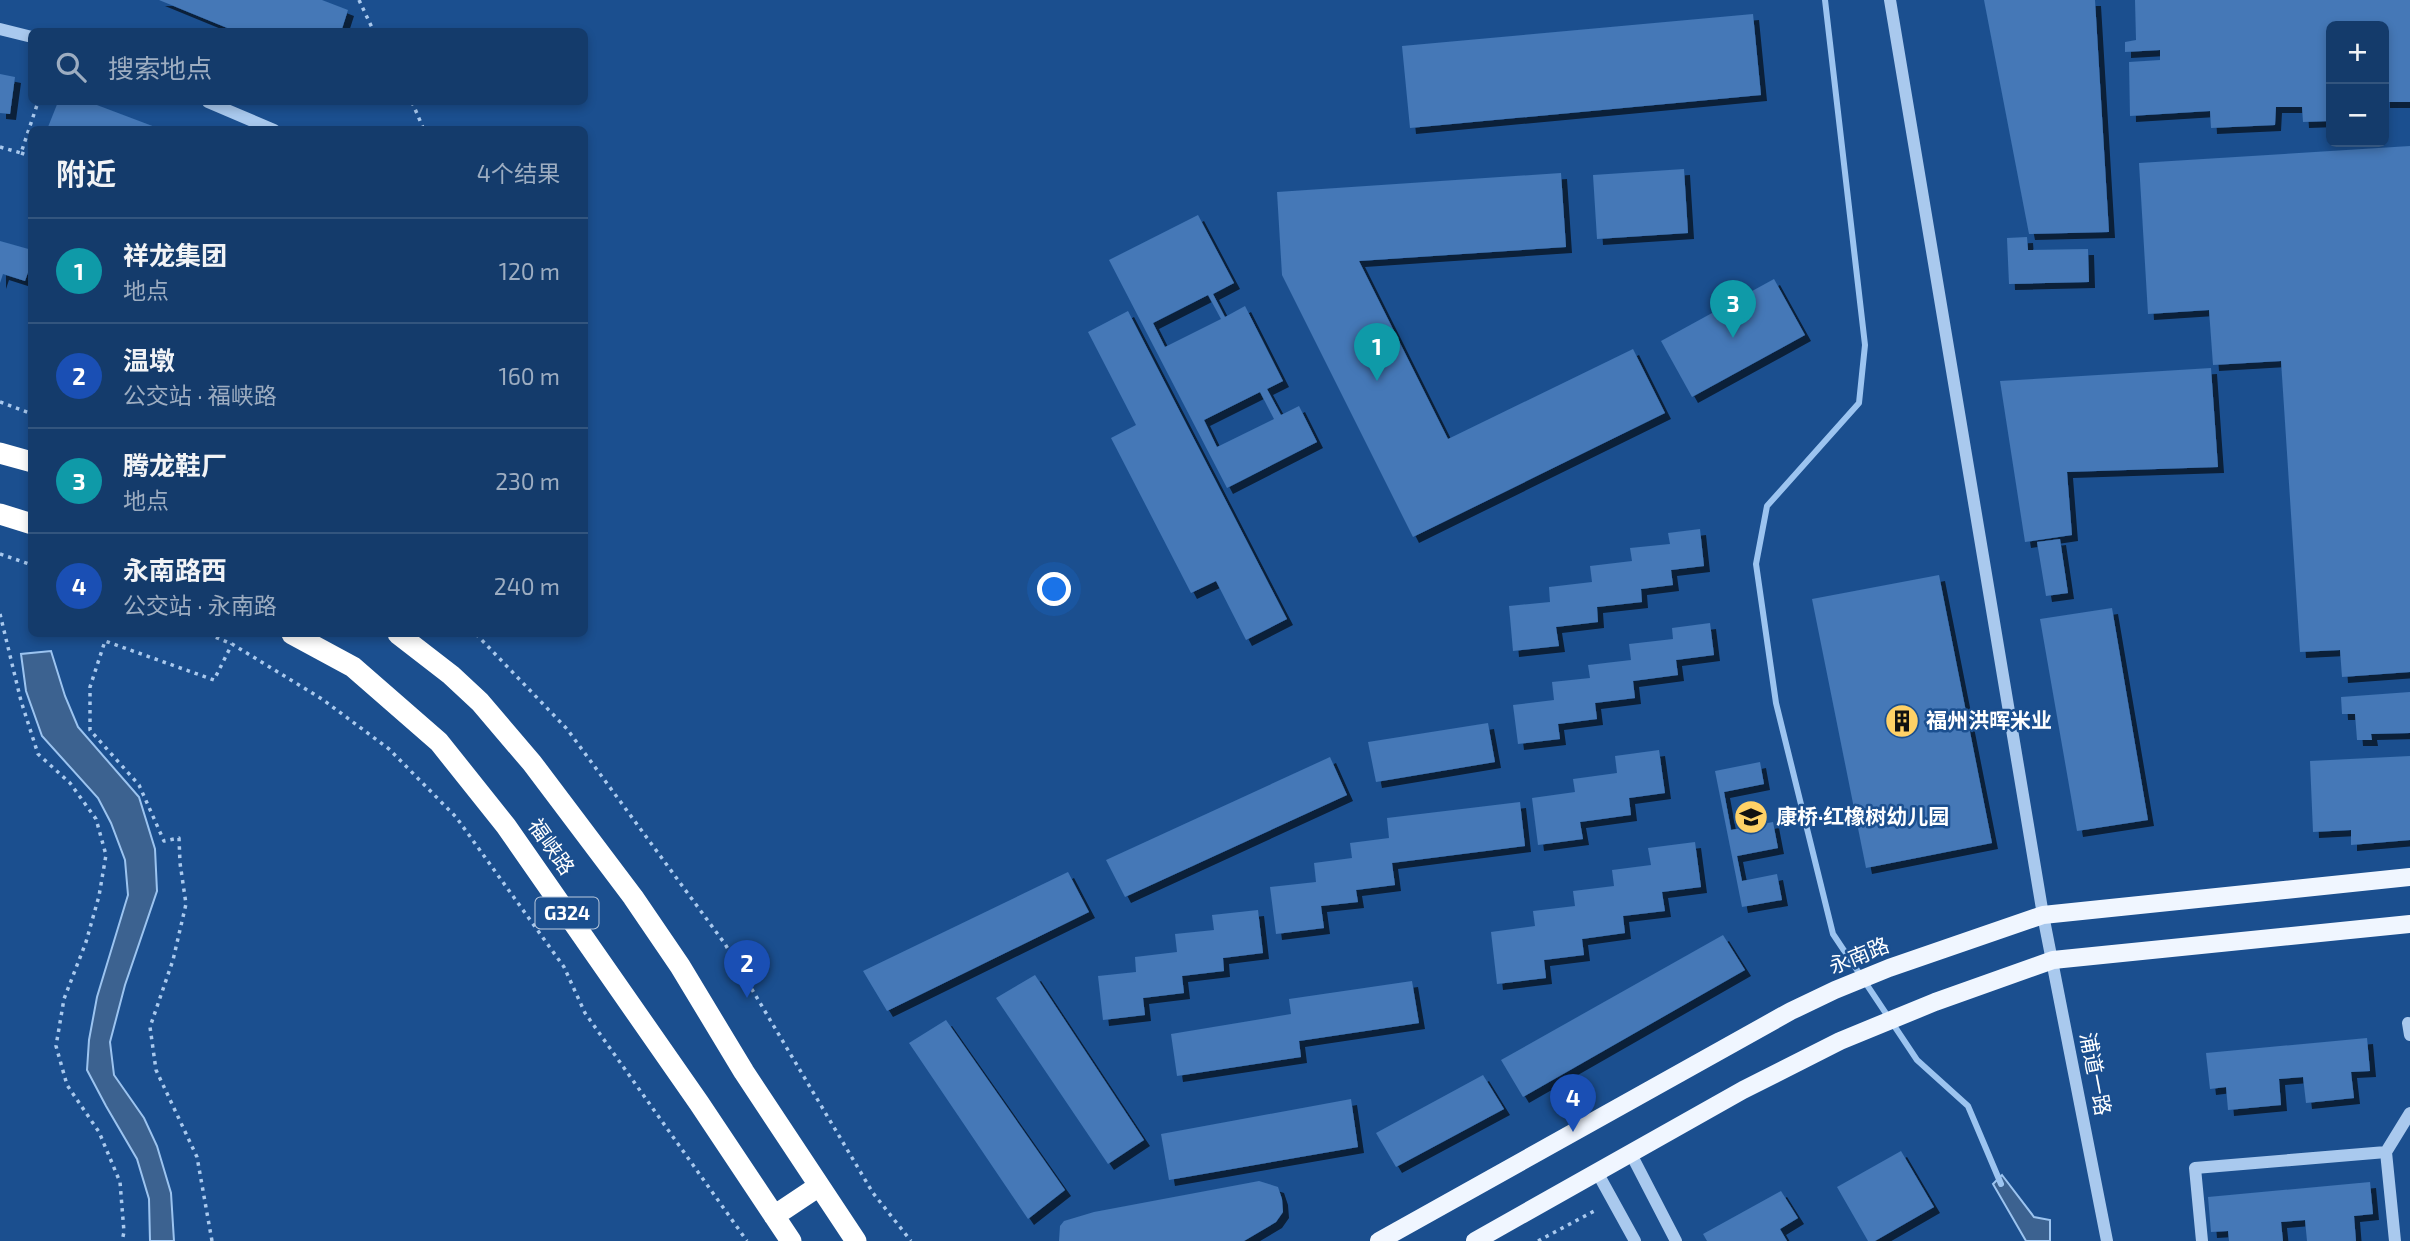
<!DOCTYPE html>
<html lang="zh">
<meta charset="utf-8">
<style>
:root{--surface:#143b6b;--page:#214673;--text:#f1f3f6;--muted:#9dadc1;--line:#33557e;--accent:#ffd166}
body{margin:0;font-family:"Exo 2","Noto Sans SC",sans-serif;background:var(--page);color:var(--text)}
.controls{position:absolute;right:21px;top:21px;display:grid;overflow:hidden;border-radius:10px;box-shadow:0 4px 10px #0003}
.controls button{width:63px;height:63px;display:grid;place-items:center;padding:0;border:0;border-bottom:2px solid var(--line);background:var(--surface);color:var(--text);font:35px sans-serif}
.you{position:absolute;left:1055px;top:590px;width:24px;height:24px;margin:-18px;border:5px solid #fff;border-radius:50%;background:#1a73e8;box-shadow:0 0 0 10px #1a73e833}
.badge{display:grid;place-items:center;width:46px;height:46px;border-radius:50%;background:var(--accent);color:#fff;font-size:23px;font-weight:700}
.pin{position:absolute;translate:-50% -58px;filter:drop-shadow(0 2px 4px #0008)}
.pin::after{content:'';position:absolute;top:37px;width:24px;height:21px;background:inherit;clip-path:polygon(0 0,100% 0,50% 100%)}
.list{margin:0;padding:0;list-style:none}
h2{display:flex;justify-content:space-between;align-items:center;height:91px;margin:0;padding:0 28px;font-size:30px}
h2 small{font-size:23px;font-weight:400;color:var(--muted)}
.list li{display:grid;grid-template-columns:46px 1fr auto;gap:21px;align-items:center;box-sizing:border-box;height:105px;padding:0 28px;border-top:2px solid var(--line)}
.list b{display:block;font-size:26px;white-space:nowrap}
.list p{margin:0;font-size:23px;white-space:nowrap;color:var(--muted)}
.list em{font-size:23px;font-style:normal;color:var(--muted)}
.icon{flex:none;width:38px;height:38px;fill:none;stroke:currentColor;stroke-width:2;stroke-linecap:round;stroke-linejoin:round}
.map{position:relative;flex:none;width:2410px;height:1241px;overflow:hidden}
.search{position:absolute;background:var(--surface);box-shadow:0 4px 10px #0003;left:28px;top:28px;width:560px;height:77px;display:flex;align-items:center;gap:18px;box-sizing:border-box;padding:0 24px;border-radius:10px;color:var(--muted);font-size:26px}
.panel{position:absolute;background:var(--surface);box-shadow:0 4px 10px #0003;left:28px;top:126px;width:560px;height:511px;border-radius:10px}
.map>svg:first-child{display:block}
.water{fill:#3c6290;stroke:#9cc4f0;stroke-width:2}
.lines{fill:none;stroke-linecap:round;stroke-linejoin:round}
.stream{stroke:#9cc4f0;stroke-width:6}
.building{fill:#4478b7;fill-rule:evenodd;filter:url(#shadow)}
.path{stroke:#a9c9ee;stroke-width:3.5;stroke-dasharray:3.5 5;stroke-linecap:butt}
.minor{stroke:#a9c9ee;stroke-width:12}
.major{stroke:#f0f6ff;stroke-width:18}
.highway{stroke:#fff;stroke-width:21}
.labels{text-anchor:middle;stroke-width:5;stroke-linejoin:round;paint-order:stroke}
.shield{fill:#1b4f8f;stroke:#bbcadd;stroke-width:2}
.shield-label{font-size:19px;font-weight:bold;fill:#fff}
.poi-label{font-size:21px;font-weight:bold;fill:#fff;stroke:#1b4f8f;text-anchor:start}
.street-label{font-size:21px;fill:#fff;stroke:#1b4f8f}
</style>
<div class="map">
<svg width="2410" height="1241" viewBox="0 0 2410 1241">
<defs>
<filter id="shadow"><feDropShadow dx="6" dy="6" stdDeviation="0" flood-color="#0009"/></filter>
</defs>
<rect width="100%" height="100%" fill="#1b4f8f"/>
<!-- water -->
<path class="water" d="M51,651l14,45 13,31 61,70 16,52 2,42 -32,94 -15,57 4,33 30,43 13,28 14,47 3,48h-24l-1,-42 -12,-40 -31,-53 -19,-36 2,-30 8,-43 31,-102 -3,-35 -14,-37 -13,-25 -56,-62 -16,-45 -5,-37z
M2002,1175l32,42 16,3v21h-24l-33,-57z"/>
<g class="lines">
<!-- stream -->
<path class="stream" d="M1825,0l40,345 -6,58 -92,103 -11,58 20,139 57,231 84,126 51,46 33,78"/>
</g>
<!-- building -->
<path class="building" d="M159,0h163l26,10 -7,22h-104z
M1984,0h111l14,232 -80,2z
M2135,0h275v102h-26v-76h-53v95l-28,1 -1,-15h-26l-1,18 -64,3 -1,-17 -80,5 -1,-54 31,-2v-10l-35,2v-10l11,-2z
M1753,14l8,81 -351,33 -8,-82z
M0,74l15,3 -5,37 -10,-1z
M58,102h31l74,28h-107l-8,-3z
M2410,146v526l-68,5 -2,-27 -40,2 -19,-291 -68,4 -4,-55 -61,4 -9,-151z
M1684,169l4,64 -91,6 -4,-64z
M1561,173l5,74 -207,14 89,178 185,-90 32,64 -252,124 -131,-262 -5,-83z
M1198,215l36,68 -21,11 12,23 20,-11 38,75 -16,8 14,26 18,-9 18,36 -90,46 -118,-228zM1208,295l13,24 -56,28 -12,-24zM1260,392l14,27 -57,28 -13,-27z
M2027,237l1,13 60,-1 1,33 -80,2 -2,-46z
M0,241l32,9v11l-7,20 -22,-7 -3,9z
M1774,279l31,56 -113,62 -31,-56z
M1128,311l159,308 -41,21 -30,-59 -25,12 -80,-155 25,-13 -48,-93z
M2211,368l7,99 -151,5 5,63 -47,7 -25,-161z
M1700,529l4,37 -33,4 2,15 -32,4 1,13 -45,5 1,15 -42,5 3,19 -46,5 -4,-45 41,-4 -1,-15 43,-5 -2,-16 42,-5 -2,-13 40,-4 -2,-11z
M2060,539l8,54 -22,3 -9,-54z
M1939,575l53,268 -126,25 -54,-269z
M2112,608l36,212 -71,11 -37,-212z
M1710,623l4,32 -38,5 2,15 -45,6 2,17 -40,5 2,16 -39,5 2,15 -42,5 -5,-39 41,-5 -2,-18 38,-4 -2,-13 43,-5 -2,-16 44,-5 -1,-11z
M2410,692v41l-39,1 1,6h-15l-2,-26h-13l-1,-17z
M1488,723l7,39 -119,20 -8,-40z
M1659,750l6,43 -36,5 2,17 -51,7 3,17 -45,6 -6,-47 43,-6 -2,-13 44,-6 -2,-17z
M2410,756v84l-59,5v-15l-38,2 -3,-71z
M1330,757l17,38 -222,102 -19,-37z
M1760,762l4,22 -40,8 7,38 42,-8 5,26 -41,8 5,25 35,-7 5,26 -40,7 -27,-136z
M1520,802l5,44 -133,17 3,22 -39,5 2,12 -37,4 3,22 -48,6 -6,-47 46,-5 -2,-19 38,-5 -2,-15 39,-5 -2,-20z
M1695,842l6,45 -39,5 3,19 -42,5 2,17 -43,6 2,16 -40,5 2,18 -49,6 -6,-52 44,-6 -2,-15 42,-5 -2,-15 41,-5 -2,-16 39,-5 -3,-17z
M1068,872l21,40 -202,99 -24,-40z
M1258,910l5,43 -40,5 1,13 -42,5 2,17 -41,5 2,17 -42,5 -5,-44 38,-4 -1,-15 42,-5 -2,-18 39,-4 -2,-15z
M1723,935l22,35 -222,127 -22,-37z
M1035,975l109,165 -36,24 -112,-166z
M1412,981l7,42 -120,18 2,16 -124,19 -6,-42 120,-20 -2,-15z
M946,1020l119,170 -37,29 -119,-176z
M2367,1038l3,33 -19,1 3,26 -48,5 -3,-26 -24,2 2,26 -53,5 -2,-23 -16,2 -4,-36z
M1483,1075l21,34 -108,58 -20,-34z
M1351,1099l7,48 -189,33 -8,-46z
M1901,1151l33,56 -59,34h-7l-31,-54z
M1259,1181l19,6 4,12 1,13 -7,10 -32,19h-185l1,-15 4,-5 30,-9z
M2370,1182l3,32 -19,2 2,25h-49l-2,-21 -24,2 2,19h-54l-1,-10 -17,1 -3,-35z
M1781,1191l17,27 -18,11 7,12h-80l-4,-7z"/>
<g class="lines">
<!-- path -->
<path class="path" d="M359,0l15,32
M412,102l12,28
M0,147l21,6 17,-51
M21,153l11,4
M0,402l32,12
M0,554l32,11
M0,614l21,87 17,53 32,29 26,36 10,36 -7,41 -13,46 -22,57 -8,47 11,39 32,47 21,50 4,50 -2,9
M208,634l24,10 90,55 67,50 67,68 108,150 21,46 162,228
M476,634l91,95 158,215 148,249 38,48
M212,1241l-15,-84 -41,-87 -6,-43 23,-67 13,-56 -6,-41 -1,-25 -15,3 -25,-56 -49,-55v-43l15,-46 109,39 18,-36
M1538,1241l60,-32"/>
<!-- minor -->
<path class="minor" d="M1890,0l153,915 64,326
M0,29l32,8
M208,102l66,28
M2408,1023l2,12
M1631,1154l45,87
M1597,1172l38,69
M2202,1241l-7,-73 191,-16
M2395,1241l-9,-89 24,-39"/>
<!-- major -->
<path class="major" d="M1379,1241l412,-230 44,-21 54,-22 154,-53 367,-38
M1475,1241l268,-151 97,-49 95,-39 118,-42 357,-36"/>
<!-- highway -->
<path class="highway" d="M0,453l32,9
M0,514l32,10
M292,634l61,33 86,75 67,84 193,277 92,138
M398,634l53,41 29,27 52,61 101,134 47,69 64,106 112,169
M774,1216l45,-30"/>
</g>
<!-- icons -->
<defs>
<g id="building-disc" transform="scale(1.75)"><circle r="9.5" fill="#ffd166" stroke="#1b4f8f"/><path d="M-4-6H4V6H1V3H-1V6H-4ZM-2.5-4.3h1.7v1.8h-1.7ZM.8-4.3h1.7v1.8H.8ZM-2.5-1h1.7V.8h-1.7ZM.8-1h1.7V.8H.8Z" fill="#111"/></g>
<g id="school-disc" transform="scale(1.75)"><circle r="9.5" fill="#ffd166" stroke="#1b4f8f"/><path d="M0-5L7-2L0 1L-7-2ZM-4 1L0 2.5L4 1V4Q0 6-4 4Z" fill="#111"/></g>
</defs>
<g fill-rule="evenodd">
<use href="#building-disc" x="1902" y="721"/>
<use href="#school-disc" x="1751" y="817"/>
</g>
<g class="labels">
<!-- shield labels -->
<rect class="shield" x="535.5" y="897.5" width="63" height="31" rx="5"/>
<g class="shield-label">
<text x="567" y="920">G324</text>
</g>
<!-- poi labels -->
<g class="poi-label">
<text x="1926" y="728">福州洪晖米业</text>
<text x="1776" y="824">康桥·红橡树幼儿园</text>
</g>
<!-- street labels -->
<g class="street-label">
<text transform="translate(551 847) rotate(55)" y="7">福峡路</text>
<text transform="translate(1859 956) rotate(-22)" y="7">永南路</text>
<text transform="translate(2095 1074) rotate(79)" y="7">浦道一路</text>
</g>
</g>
</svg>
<div class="controls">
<button>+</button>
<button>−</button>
</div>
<div class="you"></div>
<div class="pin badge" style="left:1377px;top:381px;background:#0f9aa8">1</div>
<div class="pin badge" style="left:747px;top:998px;background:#1a4fb4">2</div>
<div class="pin badge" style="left:1733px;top:338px;background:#0f9aa8">3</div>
<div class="pin badge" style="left:1573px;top:1132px;background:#1a4fb4">4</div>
<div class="search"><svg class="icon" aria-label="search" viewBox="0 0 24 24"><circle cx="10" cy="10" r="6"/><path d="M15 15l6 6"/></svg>搜索地点</div>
<section class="panel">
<h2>附近<small>4个结果</small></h2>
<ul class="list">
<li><span class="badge" style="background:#0f9aa8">1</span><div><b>祥龙集团</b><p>地点</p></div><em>120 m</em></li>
<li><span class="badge" style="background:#1a4fb4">2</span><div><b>温墩</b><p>公交站 · 福峡路</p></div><em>160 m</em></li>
<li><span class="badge" style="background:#0f9aa8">3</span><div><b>腾龙鞋厂</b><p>地点</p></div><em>230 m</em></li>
<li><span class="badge" style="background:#1a4fb4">4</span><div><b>永南路西</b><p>公交站 · 永南路</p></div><em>240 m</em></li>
</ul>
</section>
</div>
